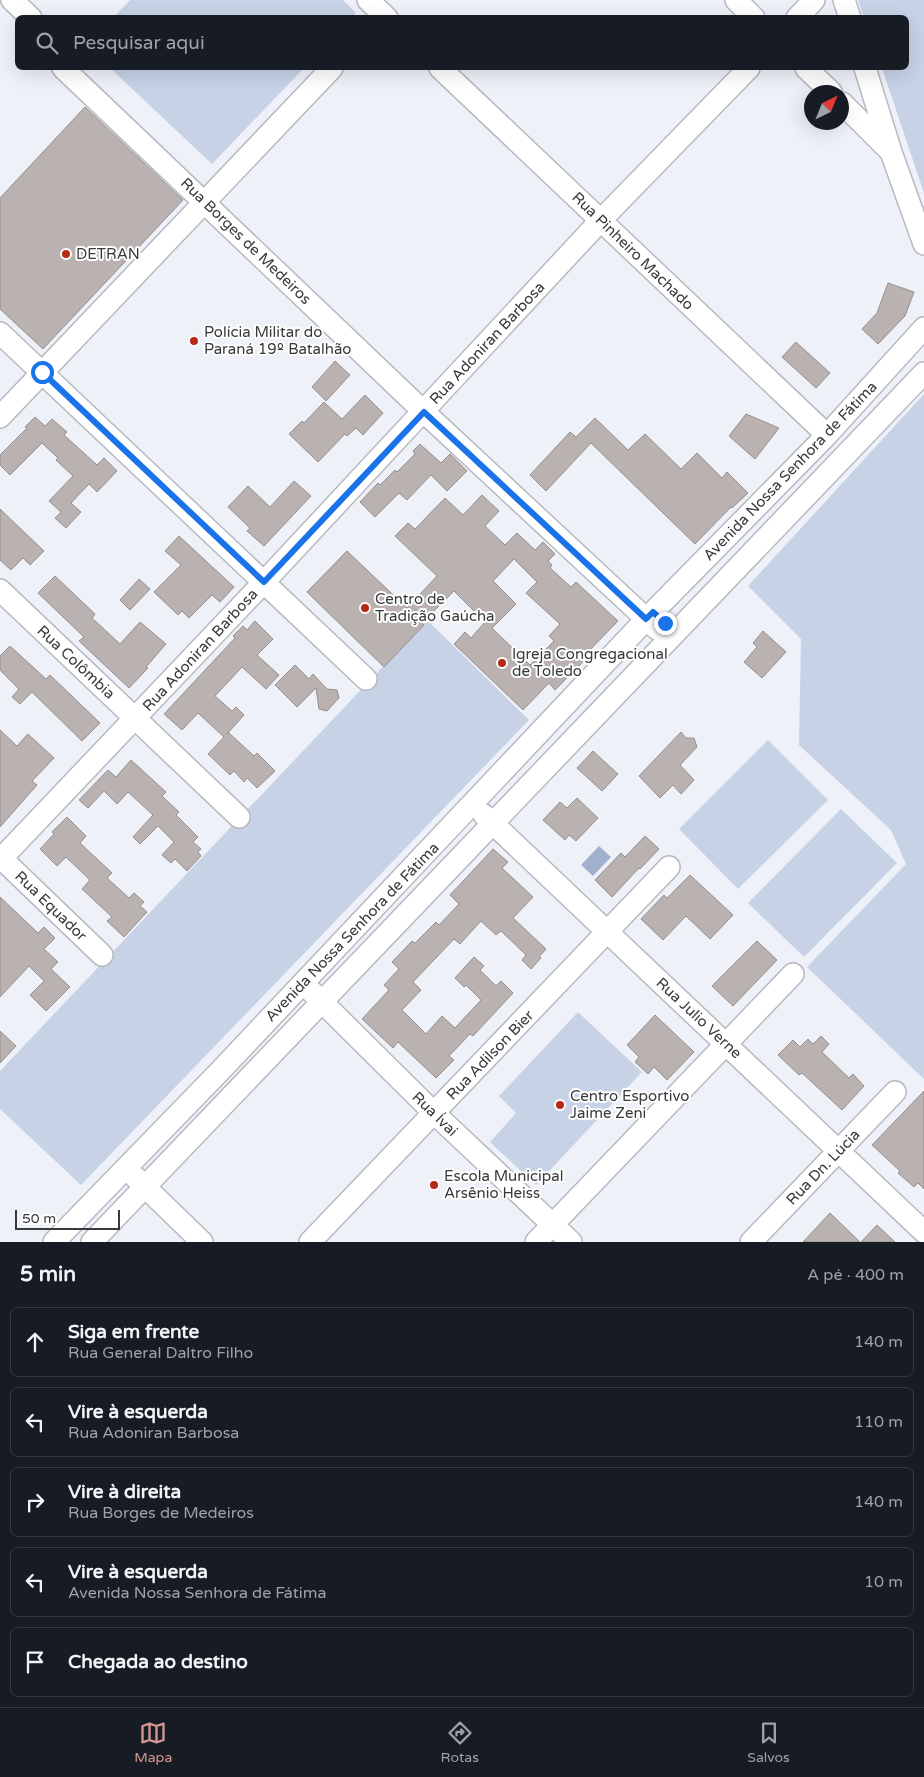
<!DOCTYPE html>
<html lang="pt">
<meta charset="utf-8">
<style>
:root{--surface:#171b24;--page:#242831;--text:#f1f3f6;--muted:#9ea1a6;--line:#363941;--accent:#d69892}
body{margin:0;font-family:"Varela Round",sans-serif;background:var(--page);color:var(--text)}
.compass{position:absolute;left:804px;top:85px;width:45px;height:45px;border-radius:50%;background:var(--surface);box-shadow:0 5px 20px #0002;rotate:43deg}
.scale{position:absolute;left:15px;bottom:12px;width:105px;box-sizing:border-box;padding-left:5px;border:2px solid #38393b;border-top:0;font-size:14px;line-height:18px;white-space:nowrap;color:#38393b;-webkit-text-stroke:4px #fefefe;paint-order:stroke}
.stop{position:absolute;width:15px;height:15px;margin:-11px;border:4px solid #1a73e8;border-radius:50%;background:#fff}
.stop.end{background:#1a73e8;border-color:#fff;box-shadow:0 1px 5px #0008}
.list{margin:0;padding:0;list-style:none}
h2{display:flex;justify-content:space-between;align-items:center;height:65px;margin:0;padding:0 20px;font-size:21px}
h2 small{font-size:16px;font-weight:400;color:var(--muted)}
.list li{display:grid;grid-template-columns:32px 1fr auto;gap:15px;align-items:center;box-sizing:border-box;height:70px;margin:0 10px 10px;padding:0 10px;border:1px solid var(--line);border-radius:8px}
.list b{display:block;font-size:19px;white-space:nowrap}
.list p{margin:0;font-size:16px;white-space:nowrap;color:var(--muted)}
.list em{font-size:16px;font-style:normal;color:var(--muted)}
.icon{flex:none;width:28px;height:28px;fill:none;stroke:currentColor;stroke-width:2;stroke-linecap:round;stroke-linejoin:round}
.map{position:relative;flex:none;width:924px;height:1242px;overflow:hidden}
.search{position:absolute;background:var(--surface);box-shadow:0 5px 20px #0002;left:15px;right:15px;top:15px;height:55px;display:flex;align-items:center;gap:12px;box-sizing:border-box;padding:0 18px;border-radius:8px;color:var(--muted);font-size:19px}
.sheet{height:465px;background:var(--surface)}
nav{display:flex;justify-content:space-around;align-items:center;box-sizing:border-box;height:70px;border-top:1px solid var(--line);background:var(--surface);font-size:14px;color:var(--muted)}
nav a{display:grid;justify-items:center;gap:2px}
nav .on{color:var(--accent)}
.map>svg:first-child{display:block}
.green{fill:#c7d2e7}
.water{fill:#a1b0cc}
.building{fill:#bab2b0;stroke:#978f8e;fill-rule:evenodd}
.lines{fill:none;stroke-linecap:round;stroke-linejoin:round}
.minor-casing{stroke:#b7bac0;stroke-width:24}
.minor{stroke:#fff;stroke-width:21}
.route{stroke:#1a73e8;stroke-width:6}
.poi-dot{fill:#b62818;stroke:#fefefe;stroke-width:2}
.labels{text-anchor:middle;stroke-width:4;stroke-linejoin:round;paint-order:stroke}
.street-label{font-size:15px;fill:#38393b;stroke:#fefefe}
.poi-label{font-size:15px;fill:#38393b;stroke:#fefefe;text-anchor:start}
</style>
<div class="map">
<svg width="924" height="1242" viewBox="0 0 924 1242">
<rect width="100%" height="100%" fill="#eef1f8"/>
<!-- green -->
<path class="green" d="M130,0h213l13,13 -5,5 -237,-1z
M858,0h66v193l-42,-125h24v-50l-42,-1z
M110,68h194l-92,96z
M924,394v685l-117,-112 99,-103 -15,-34 -92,-85 2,-106 -53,-53z
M427,620l102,100 -448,465 -81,-76v-38z
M768,740l60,60 -90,89 -59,-60z
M841,809l56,54 -93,94 -56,-54z
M578,1012l64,60 -106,113 -46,-43 26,-29 -17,-17z"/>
<!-- water -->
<path class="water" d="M599,846l12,11 -18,19 -12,-11z"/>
<!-- building -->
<path class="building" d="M85,107l98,93 -140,149 -43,-40v-111z
M888,283l26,9 -9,24 -27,28 -16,-15 15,-16z
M796,342l34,31 -14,15 -34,-31z
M335,361l15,14 -24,26 -14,-14z
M365,395l18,18 -20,22 -7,-7 -9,8 -2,-2 -27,28 -29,-28 13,-13 2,2 20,-21 18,17z
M746,414l33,14 -24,31 -26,-23z
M35,417l10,9 7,-7 15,13 -3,3 33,30 7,-7 13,13 -20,21 -8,-8 -18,19 10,9 -15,16 -11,-10 6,-6 -12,-11 24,-25 -17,-16 2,-2 -16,-15 -32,32 -10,-10v-10l27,-27 -2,-1z
M595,418l33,32 17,-16 36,35 16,-16 25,25 5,-6 21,21 -16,15 -1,-1 -36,37 -104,-101 -45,48 -16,-16 40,-43 6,5z
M420,444l21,19 9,-9 17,17 -20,20 -16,-16 -24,25 -8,-7 -24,24 -15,-15 18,-19 2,2 15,-15 2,2 18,-18 -2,-3z
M294,481l17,15 -47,50 -17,-15 3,-3 -22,-21 20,-21 22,21z
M482,495l17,16 -14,15 20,19 12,-12 18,17 8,-8 12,12 -7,7 4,4 -2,3 21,19 5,-5 42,39 -34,35 2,2 -6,7 -25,25 -6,-7 -26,27 -69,-66 11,-12 6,6 14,-16 -31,-31 -32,32 2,2 -40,42 -77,-75 40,-41 60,57 30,-32 -42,-40 13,-13 7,6 30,-31 18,17zM514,559l23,23 -11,11 34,31 -11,12 5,5 -24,24 -38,-37 24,-24 -23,-23z
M0,509l44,42 -14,14 -7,-7 -12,12 -11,-10z
M179,536l55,51 -14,15 -8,-7 -23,23 -7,-7 -4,4 -24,-23 27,-27 -16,-14z
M55,576l40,38 -3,4 28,26 20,-22 26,22 -20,23 2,1 -19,20 -50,-47 5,-4 -46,-44z
M139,579l11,10 -20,21 -10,-10z
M255,621l18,18 -16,16 22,20 -13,14 -24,-22 -27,29 17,15 4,-4 8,8 -17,19 1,-2 26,24 3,-3 18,18 -18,17 -10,-10 -3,4 -10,-11 -4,4 -22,-21 16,-17 -26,-24 -16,17 -18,-16 71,-76 -2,-2 10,-10 4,4z
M763,631l23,21 -24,26 -18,-16 13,-15 -4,-4z
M10,646l36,33 4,-4 50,48 -18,18 -50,-49 -12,12 -8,-7 7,-8 -19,-19v-14z
M295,665l14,14 4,-5 14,15 10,1 2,8 -12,13 -8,-2 -3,-21 -19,19 -22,-22z
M0,730l17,16 11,-12 26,24 -22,23 5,4 -37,42z
M681,732l5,6h8l3,9 -17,18 14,15 -13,14 -8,-9 -13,13 -21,-22z
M593,751l25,23 -16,17 -25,-23z
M131,760l35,32 -4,4 17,16 -3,3 22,22 -5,5 8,7 -3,3 3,4 -14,15 -12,-12 -4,4 -9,-8 12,-13 -16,-16 -18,18 -7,-7 20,-22 -25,-23 -11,12 -13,-13 -16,17 -9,-8 29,-30 8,7z
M577,798l21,20 -22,23 -7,-6 -4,5 -22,-20 17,-18 7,6z
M67,817l19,19 -6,7 32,30 -5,5 22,20 5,-5 10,9 -4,4 7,6 -23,25 -17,-16 5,-4 -30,-28 8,-9 -24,-23 -9,9 -17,-17 14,-15 -2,-2z
M645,836l14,13 -19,20 -1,-1 -27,29 -17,-17 26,-27 4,4z
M493,849l15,13 -6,6 31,29 -20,21 33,31 -7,8 2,1 -10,11 -9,-9 4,-5 -25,-24 -5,4 -15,-14 -21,23 -6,-5 -41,43 8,8 -19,20 24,24 16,-18 13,12 26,-28 -15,-15 -2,2 -9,-9 19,-21 10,9 -4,4 16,16 5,-5 12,12 -40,43 -3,-2 -21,22 5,4 -18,18 -38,-36 -5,6 -31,-29 27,-29 -5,-5 15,-16 -7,-7 20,-21 3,2 21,-21 3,3 20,-21 -9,-9z
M690,875l43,40 -23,24 -24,-23 -23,24 -22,-21 23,-24 3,3z
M0,897l38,36 6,-6 11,11 -11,11 14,13 -7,7 19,18 -24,24 -16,-16 14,-14 -15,-15 -29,31z
M757,941l20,19 -44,46 -21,-20z
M655,1015l39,37 -27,28 -13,-13 -6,7 -13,-12 4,-5 -12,-12z
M0,1031l16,15 -16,17z
M821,1036l8,8 -7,8 27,26 4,-4 11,12 -22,24 -40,-37 -3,2 -21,-20 15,-15 7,7 8,-8 5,5z
M924,1091v98l-6,-6 -4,4 -16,-14 2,-2 -28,-26z
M830,1213l30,29h-57z
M877,1225l18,17h-34z"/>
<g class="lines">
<!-- minor casing -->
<g class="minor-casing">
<path id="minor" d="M12,0l19,18
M368,0l19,18
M736,0l18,18
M844,0l6,18
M797,18l17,-18
M63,68l361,344 233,217
M440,68l387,367
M806,68l25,24
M865,68l26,84 33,92
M842,103l47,47
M0,333l366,346
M0,417l332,-349
M0,590l239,227
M484,815l440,417
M0,857l102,98
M0,860l264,-278 337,-362 148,-152
M312,992l122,121 137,129
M135,1177l67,65
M54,1242l167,-172 432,-458 174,-177 97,-107
M92,1242l832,-869
M310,1242l359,-375
M536,1242l257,-268
M751,1242l144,-150"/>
</g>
<!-- minor -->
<use href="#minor" class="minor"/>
</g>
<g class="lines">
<!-- route -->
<path class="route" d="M42,372l222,210 160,-170 222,207 7,-7 12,11"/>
</g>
<!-- markers -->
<g class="poi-dot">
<circle cx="66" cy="254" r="5"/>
<circle cx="194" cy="341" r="5"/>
<circle cx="365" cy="608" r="5"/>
<circle cx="502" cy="663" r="5"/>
<circle cx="560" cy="1105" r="5"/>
<circle cx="434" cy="1185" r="5"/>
</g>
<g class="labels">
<!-- street labels -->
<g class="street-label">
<text transform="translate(246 241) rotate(44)" y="5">Rua Borges de Medeiros</text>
<text transform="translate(633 251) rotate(44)" y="5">Rua Pinheiro Machado</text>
<text transform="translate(487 343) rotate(-47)" y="5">Rua Adoniran Barbosa</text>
<text transform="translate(790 471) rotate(-46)" y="5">Avenida Nossa Senhora de Fátima</text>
<text transform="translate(200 650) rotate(-47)" y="5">Rua Adoniran Barbosa</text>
<text transform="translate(76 662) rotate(43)" y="5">Rua Colômbia</text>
<text transform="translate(51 906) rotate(44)" y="5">Rua Equador</text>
<text transform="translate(352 932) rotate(-46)" y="5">Avenida Nossa Senhora de Fátima</text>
<text transform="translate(699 1018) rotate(43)" y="5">Rua Julio Verne</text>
<text transform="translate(490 1055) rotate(-46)" y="5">Rua Adilson Bier</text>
<text transform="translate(435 1114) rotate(44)" y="5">Rua Ívai</text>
<text transform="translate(823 1167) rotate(-46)" y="5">Rua Dn. Lúcia</text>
</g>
<!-- poi labels -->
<g class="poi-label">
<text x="76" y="259">DETRAN</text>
<text x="204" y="337">Polícia Militar do<tspan x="204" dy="17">Paraná 19º Batalhão</tspan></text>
<text x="375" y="604">Centro de<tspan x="375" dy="17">Tradição Gaúcha</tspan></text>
<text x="512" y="659">Igreja Congregacional<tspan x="512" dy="17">de Toledo</tspan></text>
<text x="570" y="1101">Centro Esportivo<tspan x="570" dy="17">Jaime Zeni</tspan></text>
<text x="444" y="1181">Escola Municipal<tspan x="444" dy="17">Arsênio Heiss</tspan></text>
</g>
</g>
</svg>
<svg class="compass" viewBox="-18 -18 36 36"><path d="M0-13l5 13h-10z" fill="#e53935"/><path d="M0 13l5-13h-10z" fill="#9ea1a6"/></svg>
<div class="scale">50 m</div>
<div class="stop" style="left:42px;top:372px"></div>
<div class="stop end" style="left:665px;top:623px"></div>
<div class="search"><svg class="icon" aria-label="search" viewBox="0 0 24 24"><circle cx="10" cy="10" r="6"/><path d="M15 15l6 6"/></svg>Pesquisar aqui</div>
</div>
<section class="sheet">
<h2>5 min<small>A pé · 400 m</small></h2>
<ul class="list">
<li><svg class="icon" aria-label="ahead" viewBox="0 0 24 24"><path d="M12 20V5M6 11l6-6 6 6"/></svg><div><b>Siga em frente</b><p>Rua General Daltro Filho</p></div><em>140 m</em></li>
<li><svg class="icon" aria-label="left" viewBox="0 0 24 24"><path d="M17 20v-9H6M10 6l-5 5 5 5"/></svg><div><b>Vire à esquerda</b><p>Rua Adoniran Barbosa</p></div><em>110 m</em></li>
<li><svg class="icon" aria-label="right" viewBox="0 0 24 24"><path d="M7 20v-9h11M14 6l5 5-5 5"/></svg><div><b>Vire à direita</b><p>Rua Borges de Medeiros</p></div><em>140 m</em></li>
<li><svg class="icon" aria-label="left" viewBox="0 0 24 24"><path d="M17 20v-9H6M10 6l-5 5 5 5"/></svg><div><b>Vire à esquerda</b><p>Avenida Nossa Senhora de Fátima</p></div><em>10 m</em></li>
<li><svg class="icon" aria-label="arrive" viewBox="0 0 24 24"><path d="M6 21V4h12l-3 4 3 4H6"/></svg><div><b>Chegada ao destino</b></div></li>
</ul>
</section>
<nav>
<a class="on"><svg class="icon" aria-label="map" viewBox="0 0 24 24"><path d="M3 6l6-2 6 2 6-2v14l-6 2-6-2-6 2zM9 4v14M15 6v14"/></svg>Mapa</a>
<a><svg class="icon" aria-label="directions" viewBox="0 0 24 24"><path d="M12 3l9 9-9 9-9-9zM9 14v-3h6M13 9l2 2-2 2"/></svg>Rotas</a>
<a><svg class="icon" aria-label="saved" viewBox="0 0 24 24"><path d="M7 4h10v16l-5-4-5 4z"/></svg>Salvos</a>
</nav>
